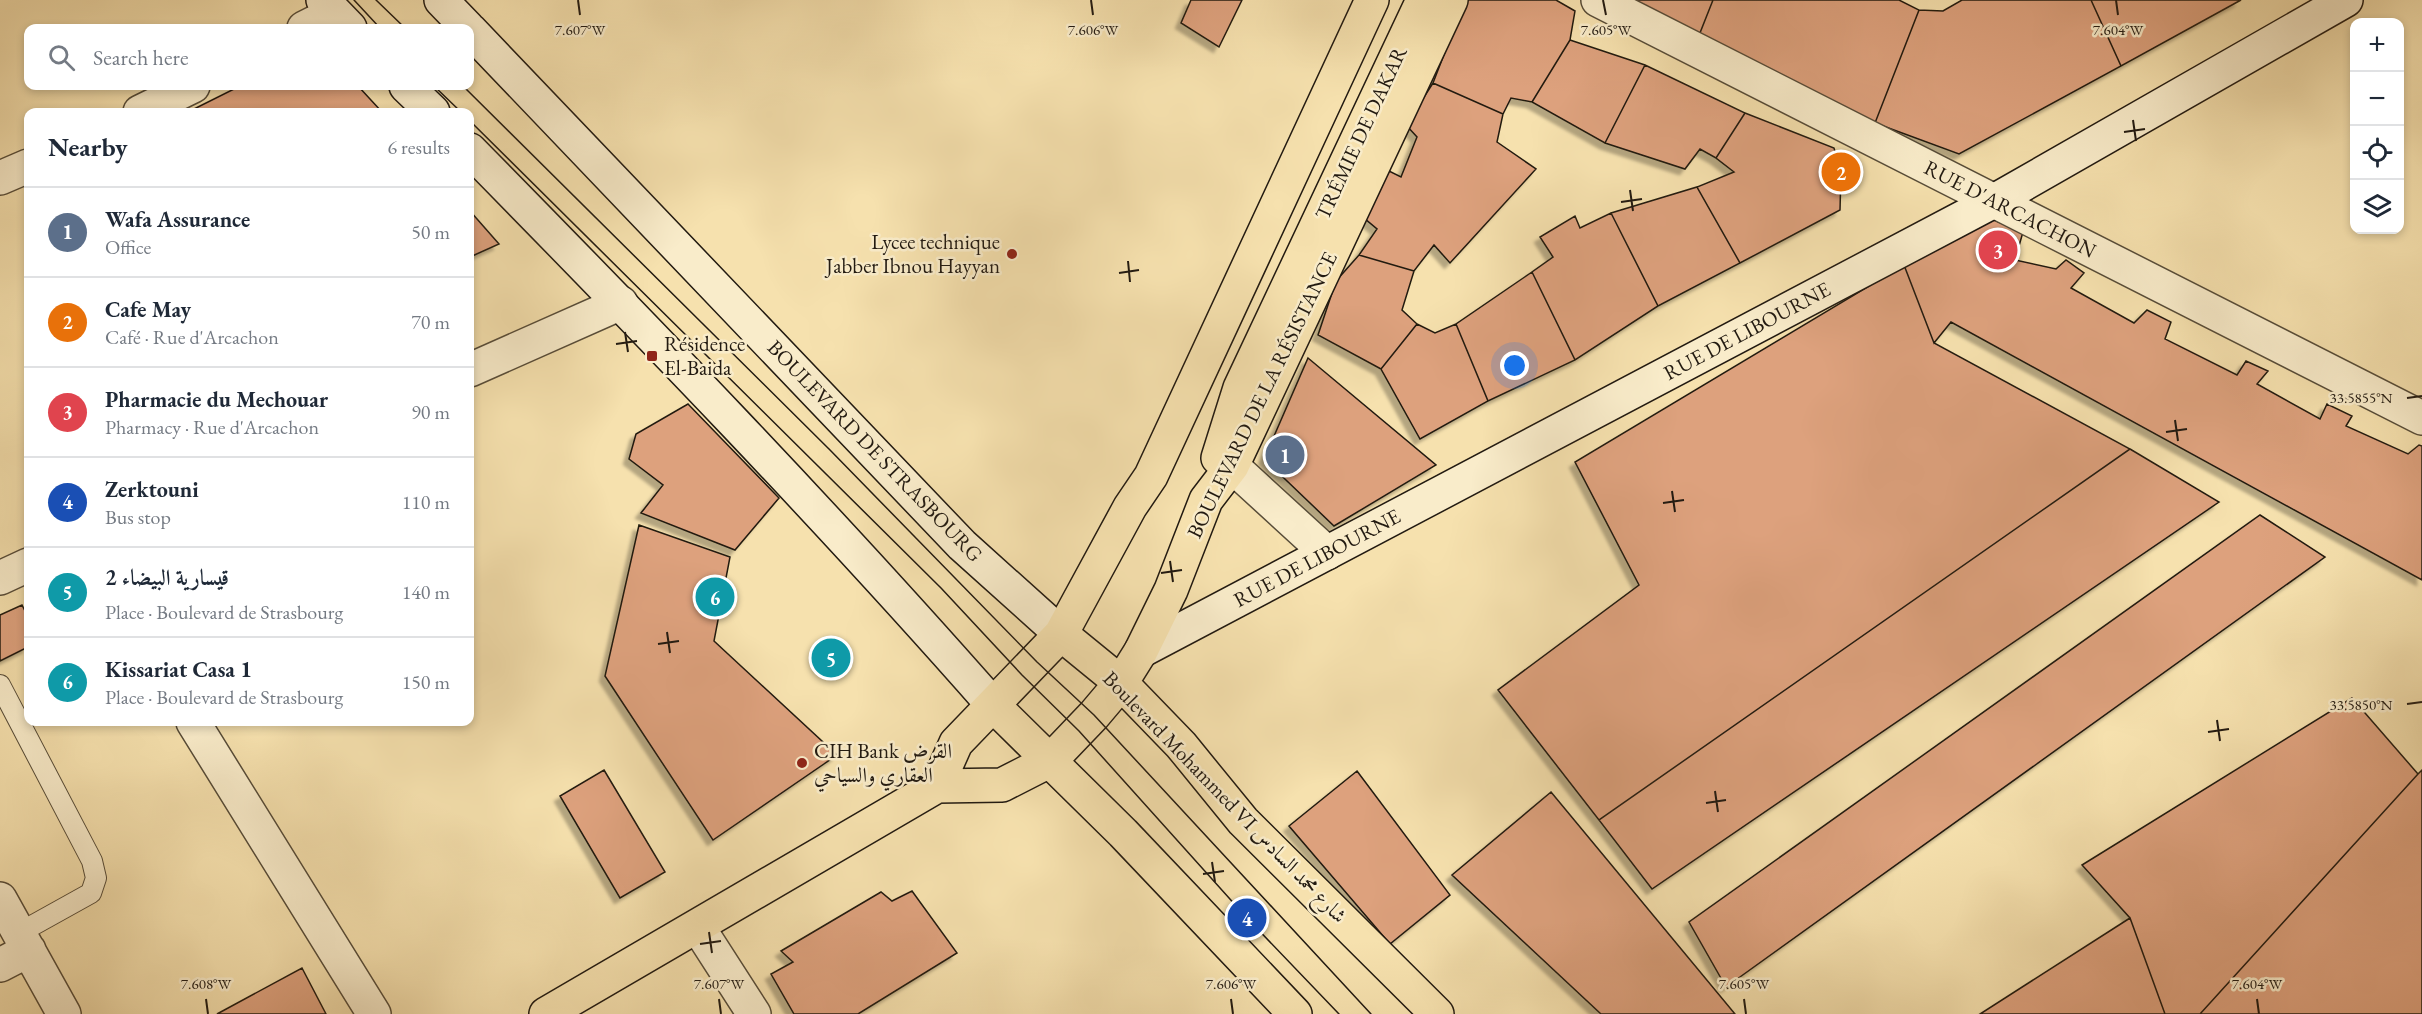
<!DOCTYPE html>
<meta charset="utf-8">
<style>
:root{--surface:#fff;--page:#f6f6f7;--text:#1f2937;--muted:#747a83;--line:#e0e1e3;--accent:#8f2418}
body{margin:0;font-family:"EB Garamond",Amiri,serif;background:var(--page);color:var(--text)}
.controls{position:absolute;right:18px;top:18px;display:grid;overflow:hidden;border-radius:12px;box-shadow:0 3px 9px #0003}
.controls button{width:54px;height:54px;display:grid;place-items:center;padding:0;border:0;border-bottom:2px solid var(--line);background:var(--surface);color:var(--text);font:30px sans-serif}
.you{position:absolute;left:1515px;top:366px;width:21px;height:21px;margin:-15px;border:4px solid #fff;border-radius:50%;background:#1a73e8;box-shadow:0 0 0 9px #1a73e833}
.badge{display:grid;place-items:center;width:39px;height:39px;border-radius:50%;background:var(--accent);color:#fff;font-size:20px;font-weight:700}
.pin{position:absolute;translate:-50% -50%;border:3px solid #fff;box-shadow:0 2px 6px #0006}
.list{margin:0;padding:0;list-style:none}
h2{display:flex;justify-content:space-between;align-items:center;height:78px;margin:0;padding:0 24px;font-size:26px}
h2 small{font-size:20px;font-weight:400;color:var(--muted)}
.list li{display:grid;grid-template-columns:39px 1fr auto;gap:18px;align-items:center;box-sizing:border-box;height:90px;padding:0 24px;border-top:2px solid var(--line)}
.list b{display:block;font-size:22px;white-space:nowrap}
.list p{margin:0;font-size:20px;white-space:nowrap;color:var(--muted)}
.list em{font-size:20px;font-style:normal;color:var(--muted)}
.icon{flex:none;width:33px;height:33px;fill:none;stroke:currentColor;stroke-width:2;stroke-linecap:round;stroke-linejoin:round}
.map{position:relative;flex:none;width:2422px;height:1014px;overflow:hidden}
.search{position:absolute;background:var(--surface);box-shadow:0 3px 9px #0003;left:24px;top:24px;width:450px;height:66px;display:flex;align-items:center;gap:15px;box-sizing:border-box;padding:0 21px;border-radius:12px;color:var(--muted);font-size:22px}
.panel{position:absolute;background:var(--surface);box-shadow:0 3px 9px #0003;left:24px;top:108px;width:450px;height:618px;border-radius:12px}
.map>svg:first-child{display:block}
.building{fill:#dda17d;stroke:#221a11;stroke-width:1.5;filter:url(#shadow)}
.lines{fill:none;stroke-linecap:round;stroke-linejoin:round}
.service-casing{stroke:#574c38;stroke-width:22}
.minor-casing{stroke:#574c38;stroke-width:36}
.secondary-casing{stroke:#221a11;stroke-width:36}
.primary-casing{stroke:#221a11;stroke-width:36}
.service{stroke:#f9ecca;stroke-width:20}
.minor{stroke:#f9ecca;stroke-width:33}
.secondary{stroke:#f9ecca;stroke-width:33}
.primary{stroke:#f6e1ae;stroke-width:33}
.tram{stroke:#221a11;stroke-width:1.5}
.ticks{fill:none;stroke:#221a11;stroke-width:2}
.poi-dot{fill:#8f2418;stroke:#f9ecca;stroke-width:2}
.labels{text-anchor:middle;stroke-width:5;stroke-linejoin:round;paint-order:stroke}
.street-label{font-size:21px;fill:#221a11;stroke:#f9ecca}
.poi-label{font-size:21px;fill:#221a11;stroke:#f9ecca;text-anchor:start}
.ticks-label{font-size:15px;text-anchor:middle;fill:#221a11;stroke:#f9ecca;stroke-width:5;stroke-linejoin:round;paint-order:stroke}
</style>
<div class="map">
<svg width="2422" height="1014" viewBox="0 0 2422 1014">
<defs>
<filter id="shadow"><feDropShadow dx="-5.5" dy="5.5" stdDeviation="1.5" flood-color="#0004"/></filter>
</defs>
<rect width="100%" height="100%" fill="#f6e1ae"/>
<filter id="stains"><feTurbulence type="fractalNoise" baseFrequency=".00333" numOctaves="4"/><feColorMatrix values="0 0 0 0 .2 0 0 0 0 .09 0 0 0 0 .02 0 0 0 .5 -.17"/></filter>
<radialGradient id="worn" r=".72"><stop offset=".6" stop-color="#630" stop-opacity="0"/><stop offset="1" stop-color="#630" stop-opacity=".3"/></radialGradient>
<!-- building -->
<path class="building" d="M1191,0h51l-23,47 -38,-24z
M1465,0h91l19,11 -5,29 -38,62 -21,-4 -8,16 -70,-31z
M1626,0h87l-15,38z
M1713,0h186l20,10 -44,113 -177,-85z
M1962,0h129l30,66 -162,88 -84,-31 44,-113 24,1z
M2091,0h150l-120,66z
M1570,40l75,25 -40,78 -73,-41z
M1645,65l100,48 -29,45 -16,-9 -15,20 -80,-26z
M1433,83l70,31 -6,28 39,27 -86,94 -16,-18 -20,26 -55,-16 18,-26 -13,-11 23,-48 14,7 16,-40 -11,-12z
M240,86h118l24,26h-194z
M1745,113l89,35 7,24 -1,38 -100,53 -43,-76 37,-15 -18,-14z
M1697,187l43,76 -82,43 -47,-93z
M470,211l29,33 -29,13z
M1611,213l47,93 -83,54 -43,-88 21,-15 -13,-20 35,-21 5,12z
M1984,216l39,16 -8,28 41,9 10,-9 18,13 -13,15 63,35 13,-13 24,12 -6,17 72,36 9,-14 22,10 -11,13 63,35 7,-15 25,12 -6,10 62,28 11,-9 3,1v134l-471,-258 -17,21 -30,-78z
M1359,255l55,16 -12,39 15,14 -36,45 -63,-34 18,-54z
M1904,265l30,78 196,106 -531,371 -101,-130 141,-105 -64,-123z
M1532,272l43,88 -87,41 -32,-77z
M1417,324l18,9 21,-9 32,77 -68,38 -39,-70z
M1308,358l128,107 -102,61 -70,-67z
M688,404l91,94 -44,52 -94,-37 22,-28 -34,-26 7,-25z
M2130,449l89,53 -567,387 -53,-69z
M2260,515l65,42 -599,430 -37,-65z
M639,525l91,32 -16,84 123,114 -124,85 -108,-164z
M22,605l6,12v30l-28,14v-46z
M2352,698l66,76 -218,240h-35l-35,-96 -48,-53z
M604,770l61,102 -45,26 -60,-102z
M2422,770v244h-222l218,-240z
M1357,771l93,124 -60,49 -101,-118z
M1551,792l184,222h-134l-149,-139z
M912,891l45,62 -99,61h-64l-23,-40 22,-12 -12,-11 100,-59 11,9z
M2130,918l35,96h-185z
M302,968l24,46h-109z"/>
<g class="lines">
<!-- service casing -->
<g class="service-casing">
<path id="service" d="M0,685l92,176 4,17 -5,15 -72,40"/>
</g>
<!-- minor casing -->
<g class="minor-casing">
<path id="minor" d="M1598,0l824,418
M304,28l30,-15
M140,112l53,-26
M0,178l28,-12
M470,370l151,-67
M1232,466l95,87
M0,578l28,-13
M193,722l181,292
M0,899l64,115
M698,927l56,87
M0,965l29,-15"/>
</g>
<!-- secondary casing -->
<g class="secondary-casing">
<path id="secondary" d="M323,0l27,28
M441,0l27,28
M470,30l492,515 99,89
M406,86l27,26
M470,150c178,181 355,364 523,555
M1141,651l853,-450 352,-201"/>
</g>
<!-- primary casing -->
<g class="primary-casing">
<path id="primary" d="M1218,458l22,-70 183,-388
M1061,634l60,49 60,62 62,76 194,193
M993,705l130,128 172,181
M937,786l19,-43 105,-109 69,-127 21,-31 221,-476
M546,1014l391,-228 65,-1 49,-25 43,-45 27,-32 20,-32 30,-61 35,-90 26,-34 219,-466"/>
</g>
<!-- service -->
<use href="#service" class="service"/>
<!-- minor -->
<use href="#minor" class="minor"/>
<!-- secondary -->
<use href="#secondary" class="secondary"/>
<!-- primary -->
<use href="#primary" class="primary"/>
<!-- tram -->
<path class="tram" d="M354,0l26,28
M376,0l29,28
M434,86l27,26
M463,86l367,364 207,212 57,53 277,299
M470,121l471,467 81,87 57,56 168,187 92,96"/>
</g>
<!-- ticks -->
<path class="ticks" d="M578,0l2,15M1091,0l2,15M1603,0l3,15M2116,0l2,15M2133,120l3,21M2124,132l21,-3M1630,190l3,21M1621,202l21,-3M1128,261l2,21M1119,273l20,-3M625,332l3,20M616,344l21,-3M2407,398l15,-2M2175,420l3,21M2166,432l21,-3M1672,491l3,21M1663,503l21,-3M1170,561l3,21M1161,573l21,-3M667,632l3,21M658,644l21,-3M2407,704l15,-2M2217,720l3,21M2208,732l21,-3M1715,791l3,21M1706,803l20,-3M1212,862l3,20M1203,874l21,-3M709,932l3,21M700,944l21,-3M206,999l2,15M719,999l2,15M1231,999l2,15M1744,999l2,15M2257,999l2,15"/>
<!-- markers -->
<g class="poi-dot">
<circle cx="1012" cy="254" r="6"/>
<rect x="646" y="350" width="12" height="12" rx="3"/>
<circle cx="802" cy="763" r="6"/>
</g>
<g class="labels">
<!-- street labels -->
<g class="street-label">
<text transform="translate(1361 133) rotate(-65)" y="7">TRÉMIE DE DAKAR</text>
<text transform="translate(2010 209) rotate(27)" y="7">RUE D'ARCACHON</text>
<text transform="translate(1747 331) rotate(-28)" y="7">RUE DE LIBOURNE</text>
<text transform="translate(1262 395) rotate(-64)" y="7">BOULEVARD DE LA RÉSISTANCE</text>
<text transform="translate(875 451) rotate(46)" y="7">BOULEVARD DE STRASBOURG</text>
<text transform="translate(1317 558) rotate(-28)" y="7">RUE DE LIBOURNE</text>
<text transform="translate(1225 797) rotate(46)" y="7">Boulevard Mohammed VI شارع محمد السادس</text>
</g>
<!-- poi labels -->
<g class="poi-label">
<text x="1000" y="249" text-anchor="end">Lycee technique<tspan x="1000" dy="24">Jabber Ibnou Hayyan</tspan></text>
<text x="664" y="351">Résidence<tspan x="664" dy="24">El-Baida</tspan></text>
<text x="814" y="758">CIH Bank القرض<tspan x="814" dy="24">العقاري والسياحي</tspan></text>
</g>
</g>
<g class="ticks-label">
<text x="580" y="35">7.607°W</text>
<text x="1093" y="35">7.606°W</text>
<text x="1606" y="35">7.605°W</text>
<text x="2118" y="35">7.604°W</text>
<text x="2361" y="403">33.5855°N</text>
<text x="2361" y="710">33.5850°N</text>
<text x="206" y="989">7.608°W</text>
<text x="719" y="989">7.607°W</text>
<text x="1231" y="989">7.606°W</text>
<text x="1744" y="989">7.605°W</text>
<text x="2257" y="989">7.604°W</text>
</g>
<rect width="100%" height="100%" filter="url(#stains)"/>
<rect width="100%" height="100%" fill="url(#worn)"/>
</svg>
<div class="controls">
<button>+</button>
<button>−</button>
<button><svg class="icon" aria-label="locate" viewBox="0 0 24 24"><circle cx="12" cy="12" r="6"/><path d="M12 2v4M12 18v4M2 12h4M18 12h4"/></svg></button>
<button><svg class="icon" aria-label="layers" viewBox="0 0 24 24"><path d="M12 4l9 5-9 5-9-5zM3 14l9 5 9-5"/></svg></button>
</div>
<div class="you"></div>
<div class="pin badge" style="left:1285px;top:455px;background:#5c6f8a">1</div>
<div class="pin badge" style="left:1841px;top:172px;background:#e8710a">2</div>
<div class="pin badge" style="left:1998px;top:250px;background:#e0444e">3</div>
<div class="pin badge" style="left:1247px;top:918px;background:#1a4fb4">4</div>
<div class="pin badge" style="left:831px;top:658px;background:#0f9aa8">5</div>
<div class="pin badge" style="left:715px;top:597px;background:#0f9aa8">6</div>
<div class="search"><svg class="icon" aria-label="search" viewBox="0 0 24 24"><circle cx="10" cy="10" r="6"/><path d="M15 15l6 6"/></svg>Search here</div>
<section class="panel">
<h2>Nearby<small>6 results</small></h2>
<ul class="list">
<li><span class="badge" style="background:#5c6f8a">1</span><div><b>Wafa Assurance</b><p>Office</p></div><em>50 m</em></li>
<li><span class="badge" style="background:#e8710a">2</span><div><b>Cafe May</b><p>Café · Rue d'Arcachon</p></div><em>70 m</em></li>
<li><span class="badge" style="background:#e0444e">3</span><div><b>Pharmacie du Mechouar</b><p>Pharmacy · Rue d'Arcachon</p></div><em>90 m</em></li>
<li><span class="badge" style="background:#1a4fb4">4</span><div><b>Zerktouni</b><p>Bus stop</p></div><em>110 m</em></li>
<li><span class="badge" style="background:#0f9aa8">5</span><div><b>قيسارية البيضاء 2</b><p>Place · Boulevard de Strasbourg</p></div><em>140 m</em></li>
<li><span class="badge" style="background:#0f9aa8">6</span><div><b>Kissariat Casa 1</b><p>Place · Boulevard de Strasbourg</p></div><em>150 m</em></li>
</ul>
</section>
</div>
